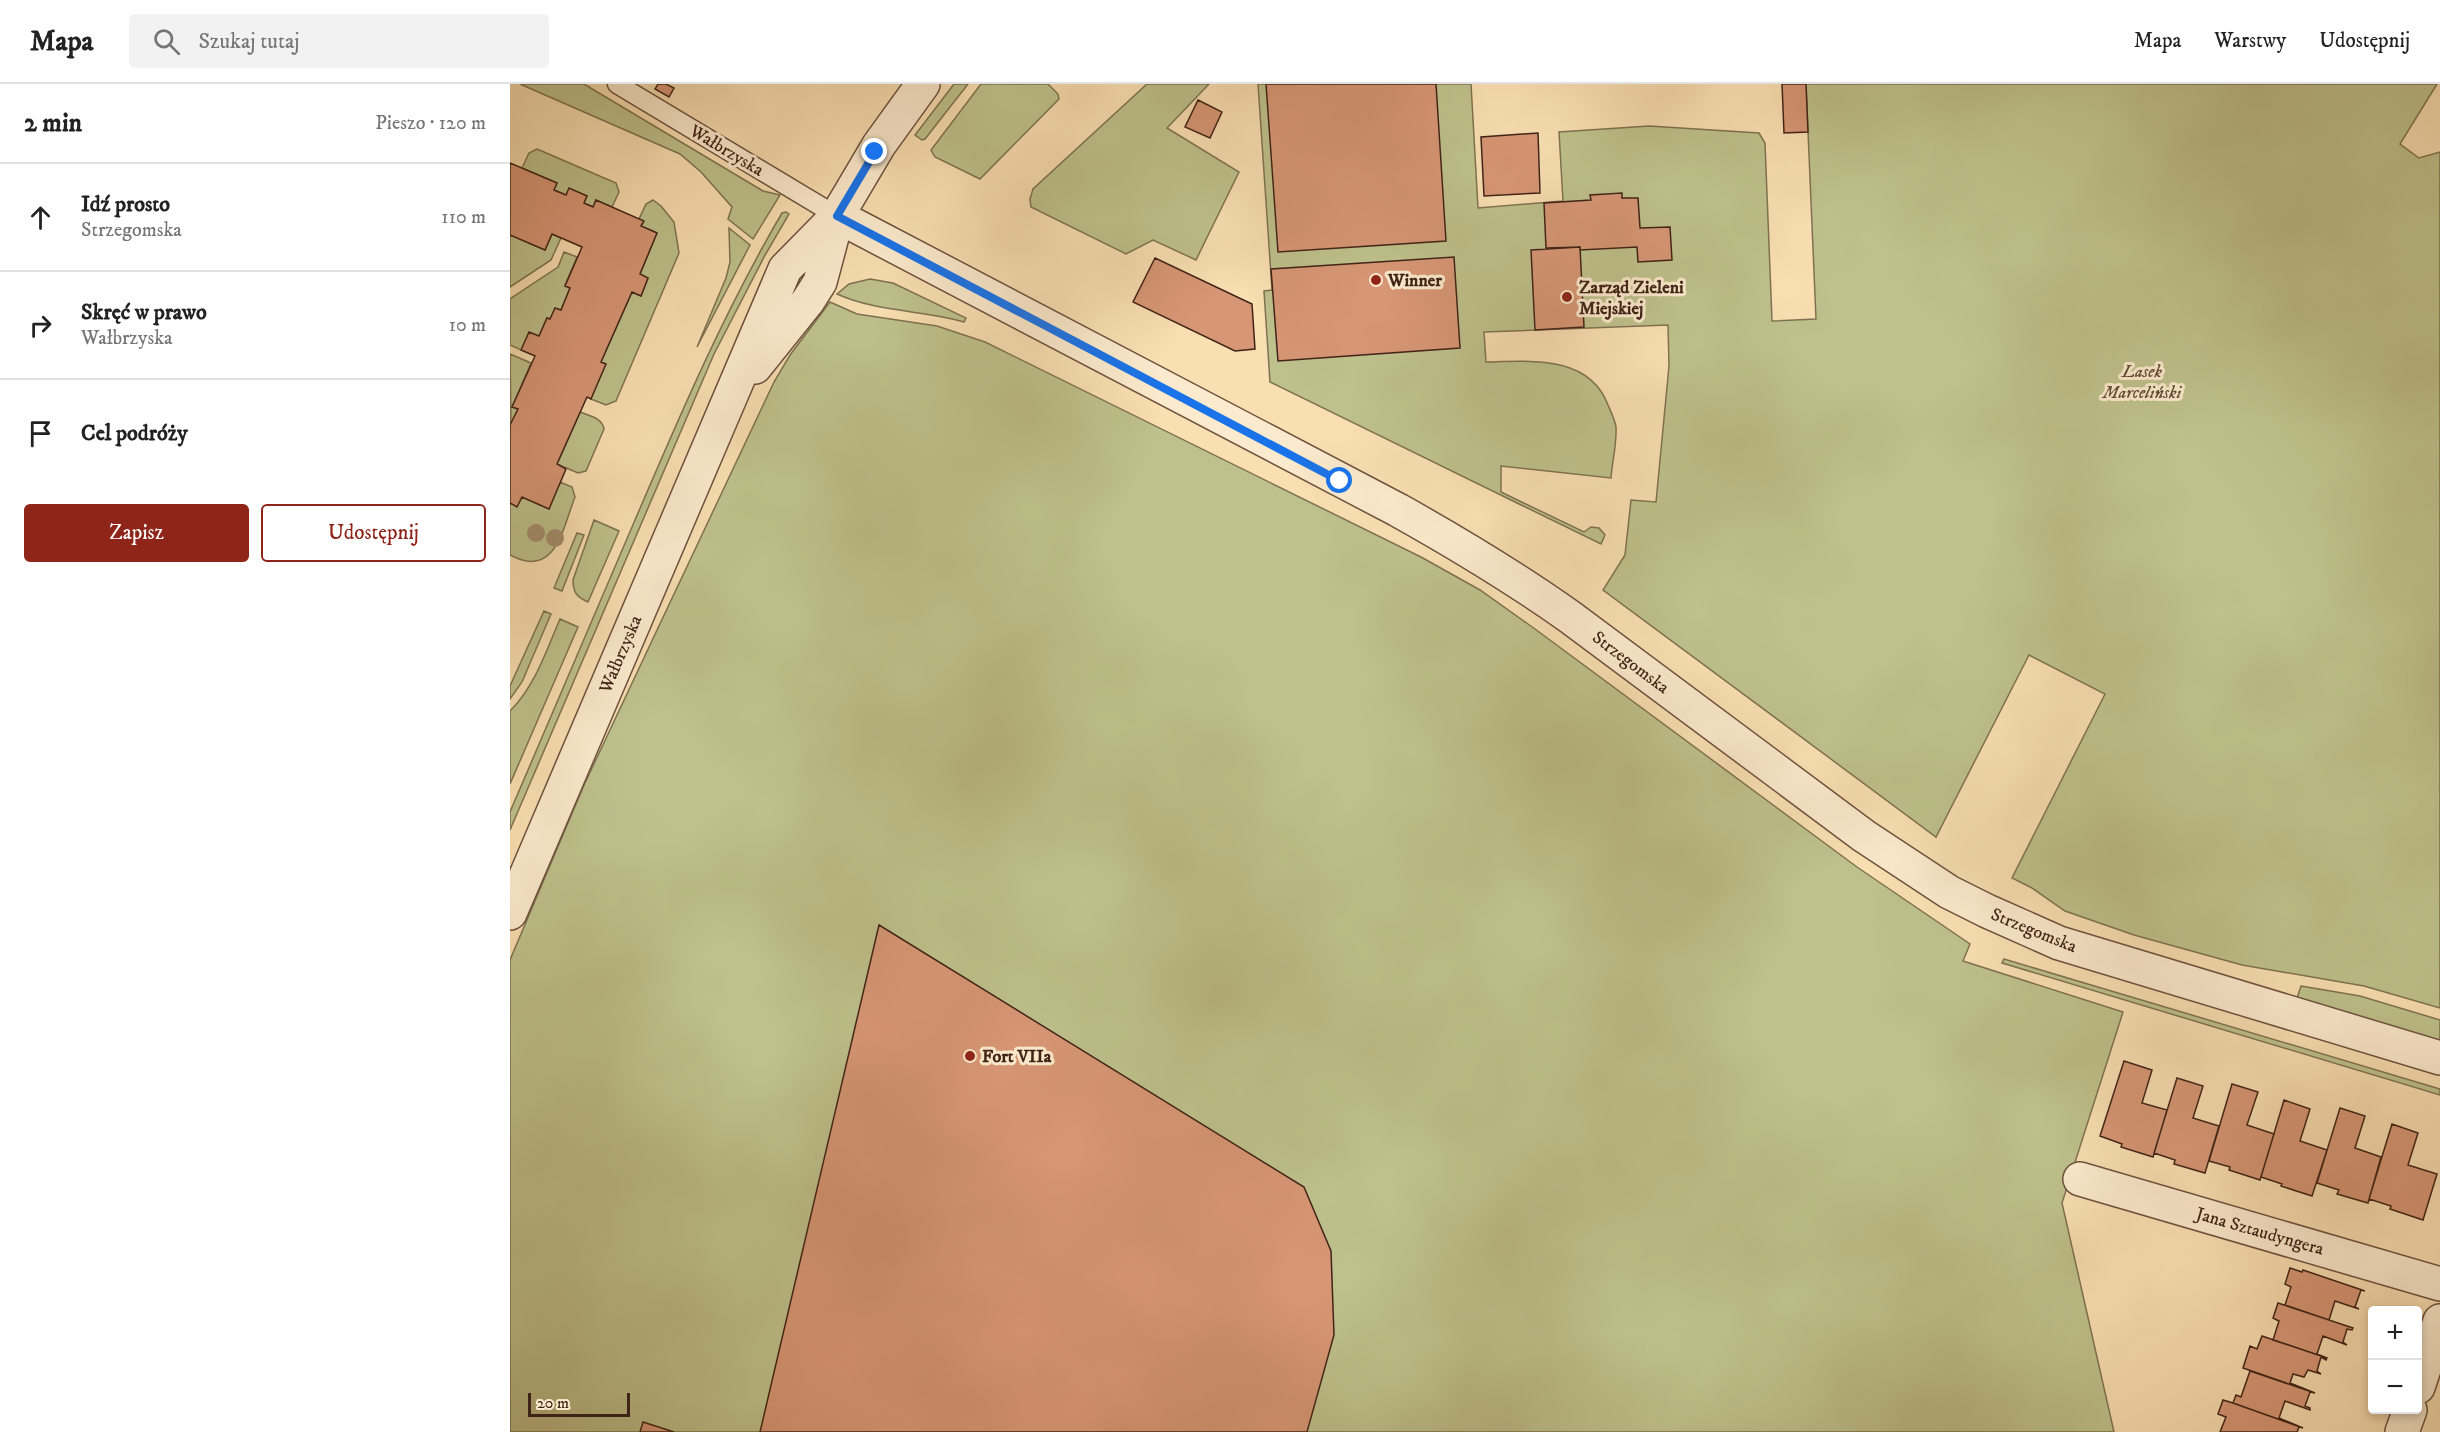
<!DOCTYPE html>
<html lang="pl">
<meta charset="utf-8">
<style>
:root{--surface:#fff;--page:#f2f2f2;--text:#222;--muted:#767676;--line:#e0e0e0;--accent:#8f2418}
body{margin:0;font-family:"IM FELL DW Pica",serif;background:var(--page);color:var(--text)}
.controls{position:absolute;right:18px;bottom:18px;display:grid;overflow:hidden;border-radius:6px;box-shadow:0 3px 9px #0003}
.controls button{width:54px;height:54px;display:grid;place-items:center;padding:0;border:0;border-bottom:2px solid var(--line);background:var(--surface);color:var(--text);font:30px sans-serif}
.scale{position:absolute;left:18px;bottom:15px;width:102px;box-sizing:border-box;padding-left:6px;border:3px solid #402317;border-top:0;font-size:16px;line-height:21px;white-space:nowrap;color:#402317;-webkit-text-stroke:4px #fbeacd;paint-order:stroke}
.stop{position:absolute;width:18px;height:18px;margin:-14px;border:4px solid #1a73e8;border-radius:50%;background:#fff}
.stop.end{background:#1a73e8;border-color:#fff;box-shadow:0 2px 6px #0008}
.list{margin:0;padding:0;list-style:none}
h2{display:flex;justify-content:space-between;align-items:center;height:78px;margin:0;padding:0 24px;font-size:26px}
h2 small{font-size:20px;font-weight:400;color:var(--muted)}
.list li{display:grid;grid-template-columns:39px 1fr auto;gap:18px;align-items:center;box-sizing:border-box;height:108px;padding:0 24px;border-top:2px solid var(--line)}
.list b{display:block;font-size:22px;white-space:nowrap}
.list p{margin:0;font-size:20px;white-space:nowrap;color:var(--muted)}
.list em{font-size:20px;font-style:normal;color:var(--muted)}
.actions{display:flex;gap:12px;padding:18px 24px}
.actions a{flex:1;padding:14px 0;border:2px solid var(--accent);border-radius:6px;text-align:center;font-size:21px;color:var(--accent)}
.actions .main{background:var(--accent);color:#fff}
.icon{flex:none;width:33px;height:33px;fill:none;stroke:currentColor;stroke-width:2;stroke-linecap:round;stroke-linejoin:round}
.map{position:relative;flex:none;width:1930px;height:1348px;overflow:hidden}
header{display:flex;align-items:center;gap:36px;box-sizing:border-box;height:84px;padding:0 30px;background:var(--surface);border-bottom:2px solid var(--line)}
header strong{font-size:28px}
nav{display:flex;gap:33px;margin-inline-start:auto;font-size:21px}
.search{width:420px;height:54px;background:var(--page);display:flex;align-items:center;gap:15px;box-sizing:border-box;padding:0 21px;border-radius:6px;color:var(--muted);font-size:22px}
main{display:flex}
aside{flex:1;background:var(--surface)}
.map>svg:first-child{display:block}
.green{fill:#bec18c;stroke:#7f7252;stroke-width:1.5}
.building{fill:#d79675;stroke:#402317;stroke-width:1.5}
.lines{fill:none;stroke-linecap:round;stroke-linejoin:round}
.lane-casing{stroke:#6e523e;stroke-width:21}
.street-casing{stroke:#6e523e;stroke-width:36}
.lane{stroke:#fbeacd;stroke-width:18}
.street{stroke:#fbeacd;stroke-width:33}
.tree{fill:#a58d6d}
.route{stroke:#1a73e8;stroke-width:8}
.poi-dot{fill:#8f2418;stroke:#fbeacd;stroke-width:2}
.labels{text-anchor:middle;stroke-width:6;stroke-linejoin:round;paint-order:stroke}
.street-label{font-size:18px;fill:#402317;stroke:#fbeacd}
.poi-label{font-size:18px;font-weight:bold;fill:#402317;stroke:#fbeacd;text-anchor:start}
.park-label{font-size:18px;font-style:italic;fill:#604a34;stroke:#fbeacd}
</style>
<header>
<strong>Mapa</strong>
<div class="search"><svg class="icon" aria-label="search" viewBox="0 0 24 24"><circle cx="10" cy="10" r="6"/><path d="M15 15l6 6"/></svg>Szukaj tutaj</div>
<nav><a>Mapa</a><a>Warstwy</a><a>Udostępnij</a></nav>
</header>
<main>
<aside>
<h2>2 min<small>Pieszo · 120 m</small></h2>
<ul class="list">
<li><svg class="icon" aria-label="ahead" viewBox="0 0 24 24"><path d="M12 20V5M6 11l6-6 6 6"/></svg><div><b>Idź prosto</b><p>Strzegomska</p></div><em>110 m</em></li>
<li><svg class="icon" aria-label="right" viewBox="0 0 24 24"><path d="M7 20v-9h11M14 6l5 5-5 5"/></svg><div><b>Skręć w prawo</b><p>Wałbrzyska</p></div><em>10 m</em></li>
<li><svg class="icon" aria-label="arrive" viewBox="0 0 24 24"><path d="M6 21V4h12l-3 4 3 4H6"/></svg><div><b>Cel podróży</b></div></li>
</ul>
<div class="actions"><a class="main">Zapisz</a><a>Udostępnij</a></div>
</aside>
<div class="map">
<svg width="1930" height="1348" viewBox="0 0 1930 1348">
<rect width="100%" height="100%" fill="#f9dfb2"/>
<filter id="stains"><feTurbulence type="fractalNoise" baseFrequency=".00333" numOctaves="4"/><feColorMatrix values="0 0 0 0 .2 0 0 0 0 .09 0 0 0 0 .02 0 0 0 .5 -.17"/></filter>
<radialGradient id="worn" r=".72"><stop offset=".6" stop-color="#630" stop-opacity="0"/><stop offset="1" stop-color="#630" stop-opacity=".3"/></radialGradient>
<!-- green -->
<path class="green" d="M10,0h64l179,107 17,4 -27,44 -25,-20 4,-12 -31,-35 -21,-18z
M444,0h14l-43,55 -3,1 -7,-5z
M471,0h67l10,10 1,5 -79,80 -45,-22 -4,-7z
M637,0h62l-42,44 72,44 -43,88 -43,-20 -27,14 -95,-47 -1,-8 3,-10z
M748,0h213l7,124 85,-7 -4,-69 90,-6 110,7 6,10 7,178 44,-2 -10,-235h631l-37,60 19,14 21,-6v856l-76,-22 -122,-21 -108,-30 -69,-24 -33,-23 -20,-10 93,-184 -76,-39 -93,182 -333,-247 22,-35 6,-55 25,2 13,-136 -1,-41 -184,7 2,30c45,-1 103,-7 122,43 3,7 7,15 8,22 1,17 -4,35 -5,51l-110,-12v26l83,40 7,-5 8,1 6,7 -4,9 -331,-162 -6,-91 8,-1z
M27,65l79,34 3,9 -7,15 -16,-7 -3,7 -9,-4 3,-7 -21,-1 -12,-5 3,-7 -35,-15 7,-15z
M143,116l8,6 13,16 5,31 -63,148 -10,4 -15,-6 10,-37 31,-70 9,4 7,-18 -8,-4 17,-41 -16,-7 2,-5 -4,-2 7,-15z
M276,128l3,2 -25,43 -50,97 -204,476v-18c42,-97 83,-195 125,-292 45,-105 89,-208 147,-307z
M219,144l21,17 -53,102 29,-69 4,-16z
M42,150l9,4 -10,22 -41,27v-52l35,15z
M54,168l13,5 -12,28 5,3 -9,22 -11,9 -3,-1 -8,18 -18,14 -11,-5v-46l48,-32z
M360,195l23,4 73,35 -2,4c-42,-12 -87,-10 -127,-28l12,-10z
M320,218l27,12 80,12 48,16 436,215 59,33 55,39 322,238 113,77 -7,17 160,51 -61,191 52,229h-1604v-472l74,-175 190,-403 16,-27z
M0,270l21,9 -19,44 6,2 -7,17z
M70,328c10,4 22,6 24,17l-18,42 -8,2 -21,-9z
M50,398l12,5 3,10c-12,30 -19,83 -65,58v-52l7,3 5,-9 27,12z
M84,436l25,11 -31,71c-11,-5 -15,-9 -15,-22z
M67,449l7,2 -22,56 -8,-3z
M34,527l7,3 -29,68 -12,17v-13z
M50,535l18,8 -68,157v-73c25,-25 36,-60 50,-92z
M1494,875l436,130v6l-438,-132z
M1791,902l59,10 80,24v21l-143,-43z"/>
<!-- building -->
<path class="building" d="M148,0h8l8,4 -5,9 -14,-8z
M756,0h170l10,157 -168,11z
M1272,0h24l2,48 -24,1z
M688,16l24,12 -12,26 -25,-11z
M1028,49l2,60 -56,3 -3,-59z
M0,79l47,20 -3,7 12,5 3,-7 18,8 -3,7 9,4 3,-7 48,21 -3,5 16,7 -17,41 8,4 -7,18 -9,-4 -31,70 5,2 -15,35 -4,-2 -30,67 9,5 -17,40 -27,-12 -5,10 -7,-4v-78l8,-16 -6,-2 23,-51 -14,-6 8,-18 10,4 8,-18 3,1 5,-11 6,2 9,-22 -5,-2 17,-39 -30,-13 -7,16 -35,-15z
M1112,109v5h16l2,30 30,-1 2,33 -34,2 -1,-15 -57,3v-3l-34,1 -2,-45 47,-3 -1,-5z
M1070,163l4,80 -49,3 -4,-80z
M944,173l6,91 -182,13 -7,-92z
M645,174l97,46 3,45 -20,2 -102,-49z
M369,841l425,262 27,64 3,84 -27,97h-547z
M1614,977l28,9 -10,33 25,7 -14,47 -32,-10 1,-3 -22,-8z
M1667,994l26,8 -10,32 26,8 -14,47 -31,-9 1,-4 -21,-7z
M1722,1000l26,8 -11,33 27,9 -14,46 -31,-10 1,-3 -21,-6z
M1774,1016l26,9 -10,32 27,9 -15,46 -31,-10 1,-2 -21,-7z
M1830,1024l25,8 -10,32 26,9 -13,46 -31,-9 2,-4 -22,-7z
M1882,1040l26,9 -10,32 29,9 -14,46 -33,-11 1,-3 -22,-7z
M1780,1184l12,4 1,-2 62,21 -4,-1 -6,17 4,2 -24,-8 -6,19 -44,-15 6,-18 -6,-3z
M1768,1219l75,25 -1,2 -5,-1 -4,13 4,3 -24,-9 -6,18 10,4 -54,-18 6,-19 -6,-3z
M1752,1252l65,22 -1,2 -5,-3 -4,14 4,3 -13,-4 -4,7 -11,-3 -3,9 25,10 -72,-25 7,-22 7,3z
M1740,1287l65,22 -5,-1 -5,14 5,2v2l-25,-9 -6,17 24,10 -70,-25 3,-8 5,2z
M1713,1316l10,3 70,25 -4,-1 -2,5h-77l6,-15 -8,-3z
M133,1338l31,10h-34z"/>
<g class="lines">
<!-- lane casing -->
<g class="lane-casing">
<path id="lane" d="M107,0l220,132"/>
</g>
<!-- street casing -->
<g class="street-casing">
<path id="street" d="M327,132l561,294c59,33 117,68 172,107l294,219 85,56 38,19 72,32 381,115
M245,283l53,-66 12,-19 17,-64
M0,829l275,-644 52,-53 42,-71 44,-61
M1570,1095l360,105
M1908,1303l22,-66
M1892,1348l8,-22"/>
</g>
<!-- lane -->
<use href="#lane" class="lane"/>
<!-- street -->
<use href="#street" class="street"/>
</g>
<!-- trees -->
<g class="tree">
<circle cx="26" cy="449" r="9"/>
<circle cx="45" cy="454" r="9"/>
</g>
<g class="lines">
<!-- route -->
<path class="route" d="M365,68l-38,64 503,265"/>
</g>
<!-- markers -->
<g class="poi-dot">
<circle cx="866" cy="196" r="6"/>
<circle cx="1057" cy="213" r="6"/>
<circle cx="460" cy="972" r="6"/>
</g>
<g class="labels">
<!-- street labels -->
<g class="street-label">
<text transform="translate(217 66) rotate(31)" y="6">Wałbrzyska</text>
<text transform="translate(110 570) rotate(-67)" y="6">Wałbrzyska</text>
<text transform="translate(1121 578) rotate(37)" y="6">Strzegomska</text>
<text transform="translate(1524 846) rotate(22)" y="6">Strzegomska</text>
<text transform="translate(1750 1147) rotate(16)" y="6">Jana Sztaudyngera</text>
</g>
<!-- poi labels -->
<g class="poi-label">
<text x="878" y="202">Winner</text>
<text x="1069" y="209">Zarząd Zieleni<tspan x="1069" dy="21">Miejskiej</tspan></text>
<text x="472" y="978">Fort VIIa</text>
</g>
<!-- park labels -->
<g class="park-label">
<text x="1632" y="293">Lasek<tspan x="1632" dy="21">Marceliński</tspan></text>
</g>
</g>
<rect width="100%" height="100%" filter="url(#stains)"/>
<rect width="100%" height="100%" fill="url(#worn)"/>
</svg>
<div class="controls">
<button>+</button>
<button>−</button>
</div>
<div class="scale">20 m</div>
<div class="stop" style="left:830px;top:397px"></div>
<div class="stop end" style="left:365px;top:68px"></div>
</div>
</main>
